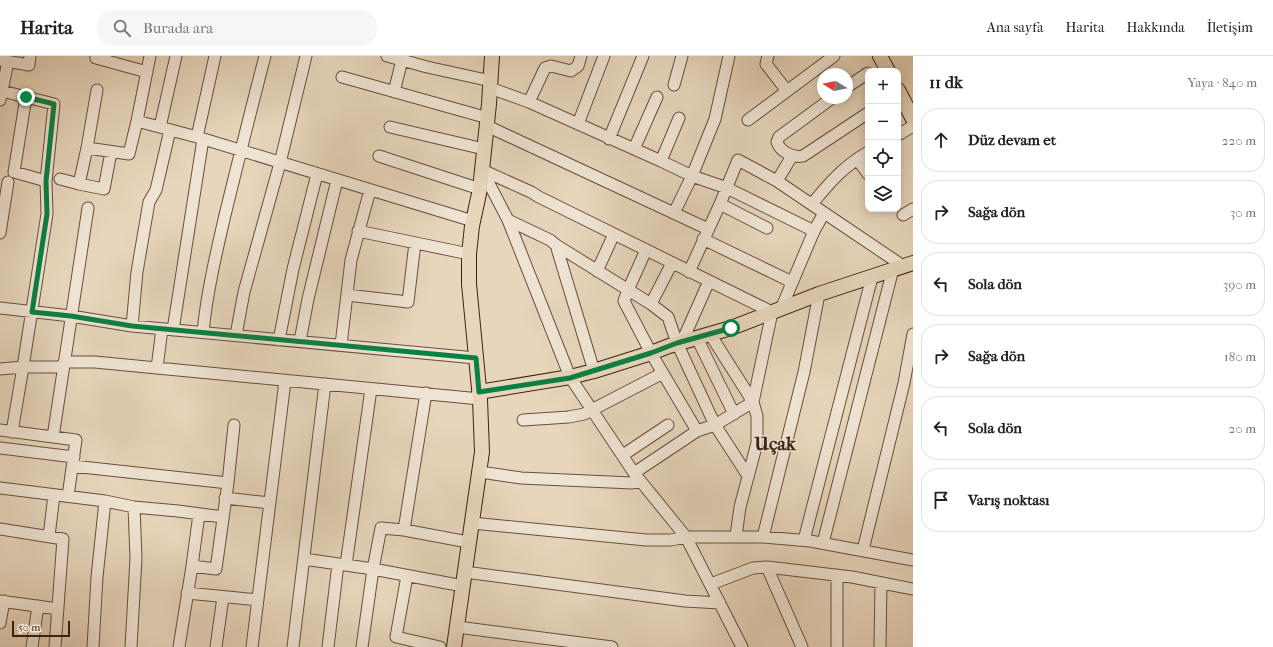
<!DOCTYPE html>
<html lang="tr">
<meta charset="utf-8">
<style>
:root{--surface:#fff;--page:#f6f6f6;--text:#222;--muted:#767676;--line:#e0e0e0}
body{margin:0;font-family:"IM FELL French Canon",serif;background:var(--page);color:var(--text)}
.controls{position:absolute;right:12px;top:12px;display:grid;overflow:hidden;border-radius:8px;box-shadow:0 2px 10px #0003}
.controls button{width:36px;height:36px;display:grid;place-items:center;padding:0;border:0;border-bottom:1px solid var(--line);background:var(--surface);color:var(--text);font:20px sans-serif}
.compass{position:absolute;left:817px;top:12px;width:36px;height:36px;border-radius:50%;background:var(--surface);box-shadow:0 2px 10px #0003;rotate:280deg}
.scale{position:absolute;left:12px;bottom:10px;width:58px;box-sizing:border-box;padding-left:4px;border:2px solid #3f2014;border-top:0;font-size:11px;line-height:14px;white-space:nowrap;color:#3f2014;-webkit-text-stroke:3px #efe4d3;paint-order:stroke}
.stop{position:absolute;width:12px;height:12px;margin:-9px;border:3px solid #0b8043;border-radius:50%;background:#fff}
.stop.end{background:#0b8043;border-color:#fff;box-shadow:0 1px 4px #0008}
.list{margin:0;padding:0;list-style:none}
h2{display:flex;justify-content:space-between;align-items:center;height:52px;margin:0;padding:0 16px;font-size:17px}
h2 small{font-size:13px;font-weight:400;color:var(--muted)}
.list li{display:grid;grid-template-columns:26px 1fr auto;gap:12px;align-items:center;box-sizing:border-box;height:64px;margin:0 8px 8px;padding:0 8px;border:1px solid var(--line);border-radius:16px}
.list b{display:block;font-size:15px;white-space:nowrap}
.list em{font-size:13px;font-style:normal;color:var(--muted)}
.icon{flex:none;width:22px;height:22px;fill:none;stroke:currentColor;stroke-width:2;stroke-linecap:round;stroke-linejoin:round}
.map{position:relative;flex:none;width:913px;height:591px;overflow:hidden}
header{display:flex;align-items:center;gap:24px;box-sizing:border-box;height:56px;padding:0 20px;background:var(--surface);border-bottom:1px solid var(--line)}
header strong{font-size:19px}
nav{display:flex;gap:22px;margin-inline-start:auto;font-size:14px}
.search{width:280px;height:36px;background:var(--page);display:flex;align-items:center;gap:10px;box-sizing:border-box;padding:0 14px;border-radius:16px;color:var(--muted);font-size:15px}
main{display:flex}
aside{flex:1;background:var(--surface)}
.map>svg:first-child{display:block}
.lines{fill:none;stroke-linecap:round;stroke-linejoin:round}
.minor-casing{stroke:#694e3e;stroke-width:13}
.major-casing{stroke:#3f2014;stroke-width:16}
.minor{stroke:#efe4d3;stroke-width:11}
.major{stroke:#e7d6bc;stroke-width:14}
.route{stroke:#0b8043;stroke-width:5}
.labels{text-anchor:middle;stroke-width:3;stroke-linejoin:round;paint-order:stroke}
.district-label{font-size:19px;font-weight:bold;fill:#3f2014;stroke:#efe4d3}
</style>
<header>
<strong>Harita</strong>
<div class="search"><svg class="icon" aria-label="search" viewBox="0 0 24 24"><circle cx="10" cy="10" r="6"/><path d="M15 15l6 6"/></svg>Burada ara</div>
<nav><a>Ana sayfa</a><a>Harita</a><a>Hakkında</a><a>İletişim</a></nav>
</header>
<main>
<div class="map">
<svg width="913" height="591" viewBox="0 0 913 591">
<rect width="100%" height="100%" fill="#e7d6bc"/>
<filter id="stains"><feTurbulence type="fractalNoise" baseFrequency=".005" numOctaves="4"/><feColorMatrix values="0 0 0 0 .2 0 0 0 0 .09 0 0 0 0 .02 0 0 0 .5 -.17"/></filter>
<radialGradient id="worn" r=".72"><stop offset=".6" stop-color="#630" stop-opacity="0"/><stop offset="1" stop-color="#630" stop-opacity=".3"/></radialGradient>
<g class="lines">
<!-- minor casing -->
<g class="minor-casing">
<path id="minor" d="M96,0v2l51,14
M387,0l40,11 64,14
M768,0l-2,8 21,27
M0,4l29,5 1,-9
M342,21l146,41
M674,29l8,-29
M847,31l21,-14
M490,32l39,14 132,59 31,15 35,12 87,43
M2,35l52,13 -8,77 1,33 -24,153 -11,65
M394,36l8,-32
M26,41l-12,75 32,9
M832,42l-53,39 -2,5c3,10 17,16 26,14l65,-43
M0,44l8,-38
M529,46l16,-34 6,-2 20,5 7,-5 3,-10
M748,64l86,-64
M137,65l60,16 276,84
M578,68l26,-68
M487,70l221,103
M160,71l16,-71
M390,71l94,22
M898,79l15,-9
M197,81l18,-81
M609,83l34,-83
M87,92l10,-58
M634,93l23,-52
M379,100l101,33
M857,103l11,15
M661,105l18,-43
M482,114l49,22 8,5 233,115 -19,90 -38,23 -18,6 -63,42
M482,114l26,50 62,157 64,96 52,64 56,110
M60,123l19,5 8,-36 42,6 8,-33 13,-65
M777,125l15,-25
M79,128l25,5 7,-37
M720,148l47,24
M812,148c18,-22 31,-37 56,-52
M674,157l18,-37 23,-57 14,-63
M903,159l10,-6
M508,164l42,20 6,5 95,59 17,13 9,26 38,82 33,51
M358,175l111,23
M0,177l8,-51
M703,183l89,43
M556,189l38,126
M646,194l-18,40 -4,11 27,52 46,78
M597,215l17,-37
M689,216l31,-68 18,-44 39,21 126,85
M347,239l61,7 7,-59
M651,248l21,-41
M0,252l71,8 61,10 344,32
M781,253l33,-78 10,-18
M132,270l5,-54 12,-70 7,-12 14,-60
M173,274l30,-191
M203,276c4,-40 13,-78 22,-117 13,-53 26,-106 40,-159
M710,278l43,68 4,14v27l-17,64 -4,29
M236,279l8,-43 36,-129 26,-107
M697,282l37,76
M279,284l14,-71 24,-95
M300,285l8,-42 29,-119
M682,286l27,-61
M341,289l10,-85 19,-70
M64,306h31l62,6 323,31
M157,312l5,-39
M0,313l23,-2h40
M523,364l46,-3 15,-3 79,-41
M0,374l76,10 -8,56
M53,381l35,-229
M0,392l74,9
M623,399l45,-30
M73,410l155,17 -12,86 -24,-3
M480,416l41,6 111,5 8,-2
M228,427l6,-58
M0,432l105,13 29,6 44,4 45,6
M225,442l45,5
M472,467l174,17h25l15,-3h77l47,4 103,19
M0,473l63,10 -8,108
M404,474l22,-137
M49,480l5,-41
M763,481l41,-165 15,-78
M804,484l68,-263
M823,487l70,-274
M863,494l41,-167 9,-49
M304,503l69,10 90,17
M346,509l25,-176
M767,511l35,80
M465,516l220,29 35,2
M837,519v72
M407,520l-11,61 44,10
M711,528l42,-16 14,-1 85,10 61,12
M187,537l71,7
M0,545l58,8
M0,567l4,-22
M457,571l155,20
M32,591l6,-41
M93,591l4,-70 8,-76
M131,591l5,-89 -2,-51
M179,591l13,-81 7,-52
M216,591l7,-50
M252,591l33,-266
M293,591l32,-263
M328,591l10,-83
M362,591l11,-78 8,-41 23,2 64,12
M880,591l1,-64"/>
</g>
<!-- major casing -->
<g class="major-casing">
<path id="major" d="M880,0l8,15
M898,34l15,29
M479,336l91,-15 24,-6 57,-18 18,-7 62,-18 88,-34 94,-31
M454,591l28,-195 -2,-53 -11,-115v-30l3,-28 8,-37 9,-85 3,-48"/>
</g>
<!-- minor -->
<use href="#minor" class="minor"/>
<!-- major -->
<use href="#major" class="major"/>
</g>
<g class="lines">
<!-- route -->
<path class="route" d="M26,41l28,7 -8,77 1,33 -15,98 39,4 61,10 344,32 3,34 91,-14 81,-25 26,-10 54,-15"/>
</g>
<g class="labels">
<!-- district labels -->
<g class="district-label">
<text x="775" y="394">Uçak</text>
</g>
</g>
<rect width="100%" height="100%" filter="url(#stains)"/>
<rect width="100%" height="100%" fill="url(#worn)"/>
</svg>
<div class="controls">
<button>+</button>
<button>−</button>
<button><svg class="icon" aria-label="locate" viewBox="0 0 24 24"><circle cx="12" cy="12" r="6"/><path d="M12 2v4M12 18v4M2 12h4M18 12h4"/></svg></button>
<button><svg class="icon" aria-label="layers" viewBox="0 0 24 24"><path d="M12 4l9 5-9 5-9-5zM3 14l9 5 9-5"/></svg></button>
</div>
<svg class="compass" viewBox="-18 -18 36 36"><path d="M0-13l5 13h-10z" fill="#e53935"/><path d="M0 13l5-13h-10z" fill="#767676"/></svg>
<div class="scale">50 m</div>
<div class="stop" style="left:731px;top:272px"></div>
<div class="stop end" style="left:26px;top:41px"></div>
</div>
<aside>
<h2>11 dk<small>Yaya · 840 m</small></h2>
<ul class="list">
<li><svg class="icon" aria-label="ahead" viewBox="0 0 24 24"><path d="M12 20V5M6 11l6-6 6 6"/></svg><div><b>Düz devam et</b></div><em>220 m</em></li>
<li><svg class="icon" aria-label="right" viewBox="0 0 24 24"><path d="M7 20v-9h11M14 6l5 5-5 5"/></svg><div><b>Sağa dön</b></div><em>30 m</em></li>
<li><svg class="icon" aria-label="left" viewBox="0 0 24 24"><path d="M17 20v-9H6M10 6l-5 5 5 5"/></svg><div><b>Sola dön</b></div><em>390 m</em></li>
<li><svg class="icon" aria-label="right" viewBox="0 0 24 24"><path d="M7 20v-9h11M14 6l5 5-5 5"/></svg><div><b>Sağa dön</b></div><em>180 m</em></li>
<li><svg class="icon" aria-label="left" viewBox="0 0 24 24"><path d="M17 20v-9H6M10 6l-5 5 5 5"/></svg><div><b>Sola dön</b></div><em>20 m</em></li>
<li><svg class="icon" aria-label="arrive" viewBox="0 0 24 24"><path d="M6 21V4h12l-3 4 3 4H6"/></svg><div><b>Varış noktası</b></div></li>
</ul>
</aside>
</main>
